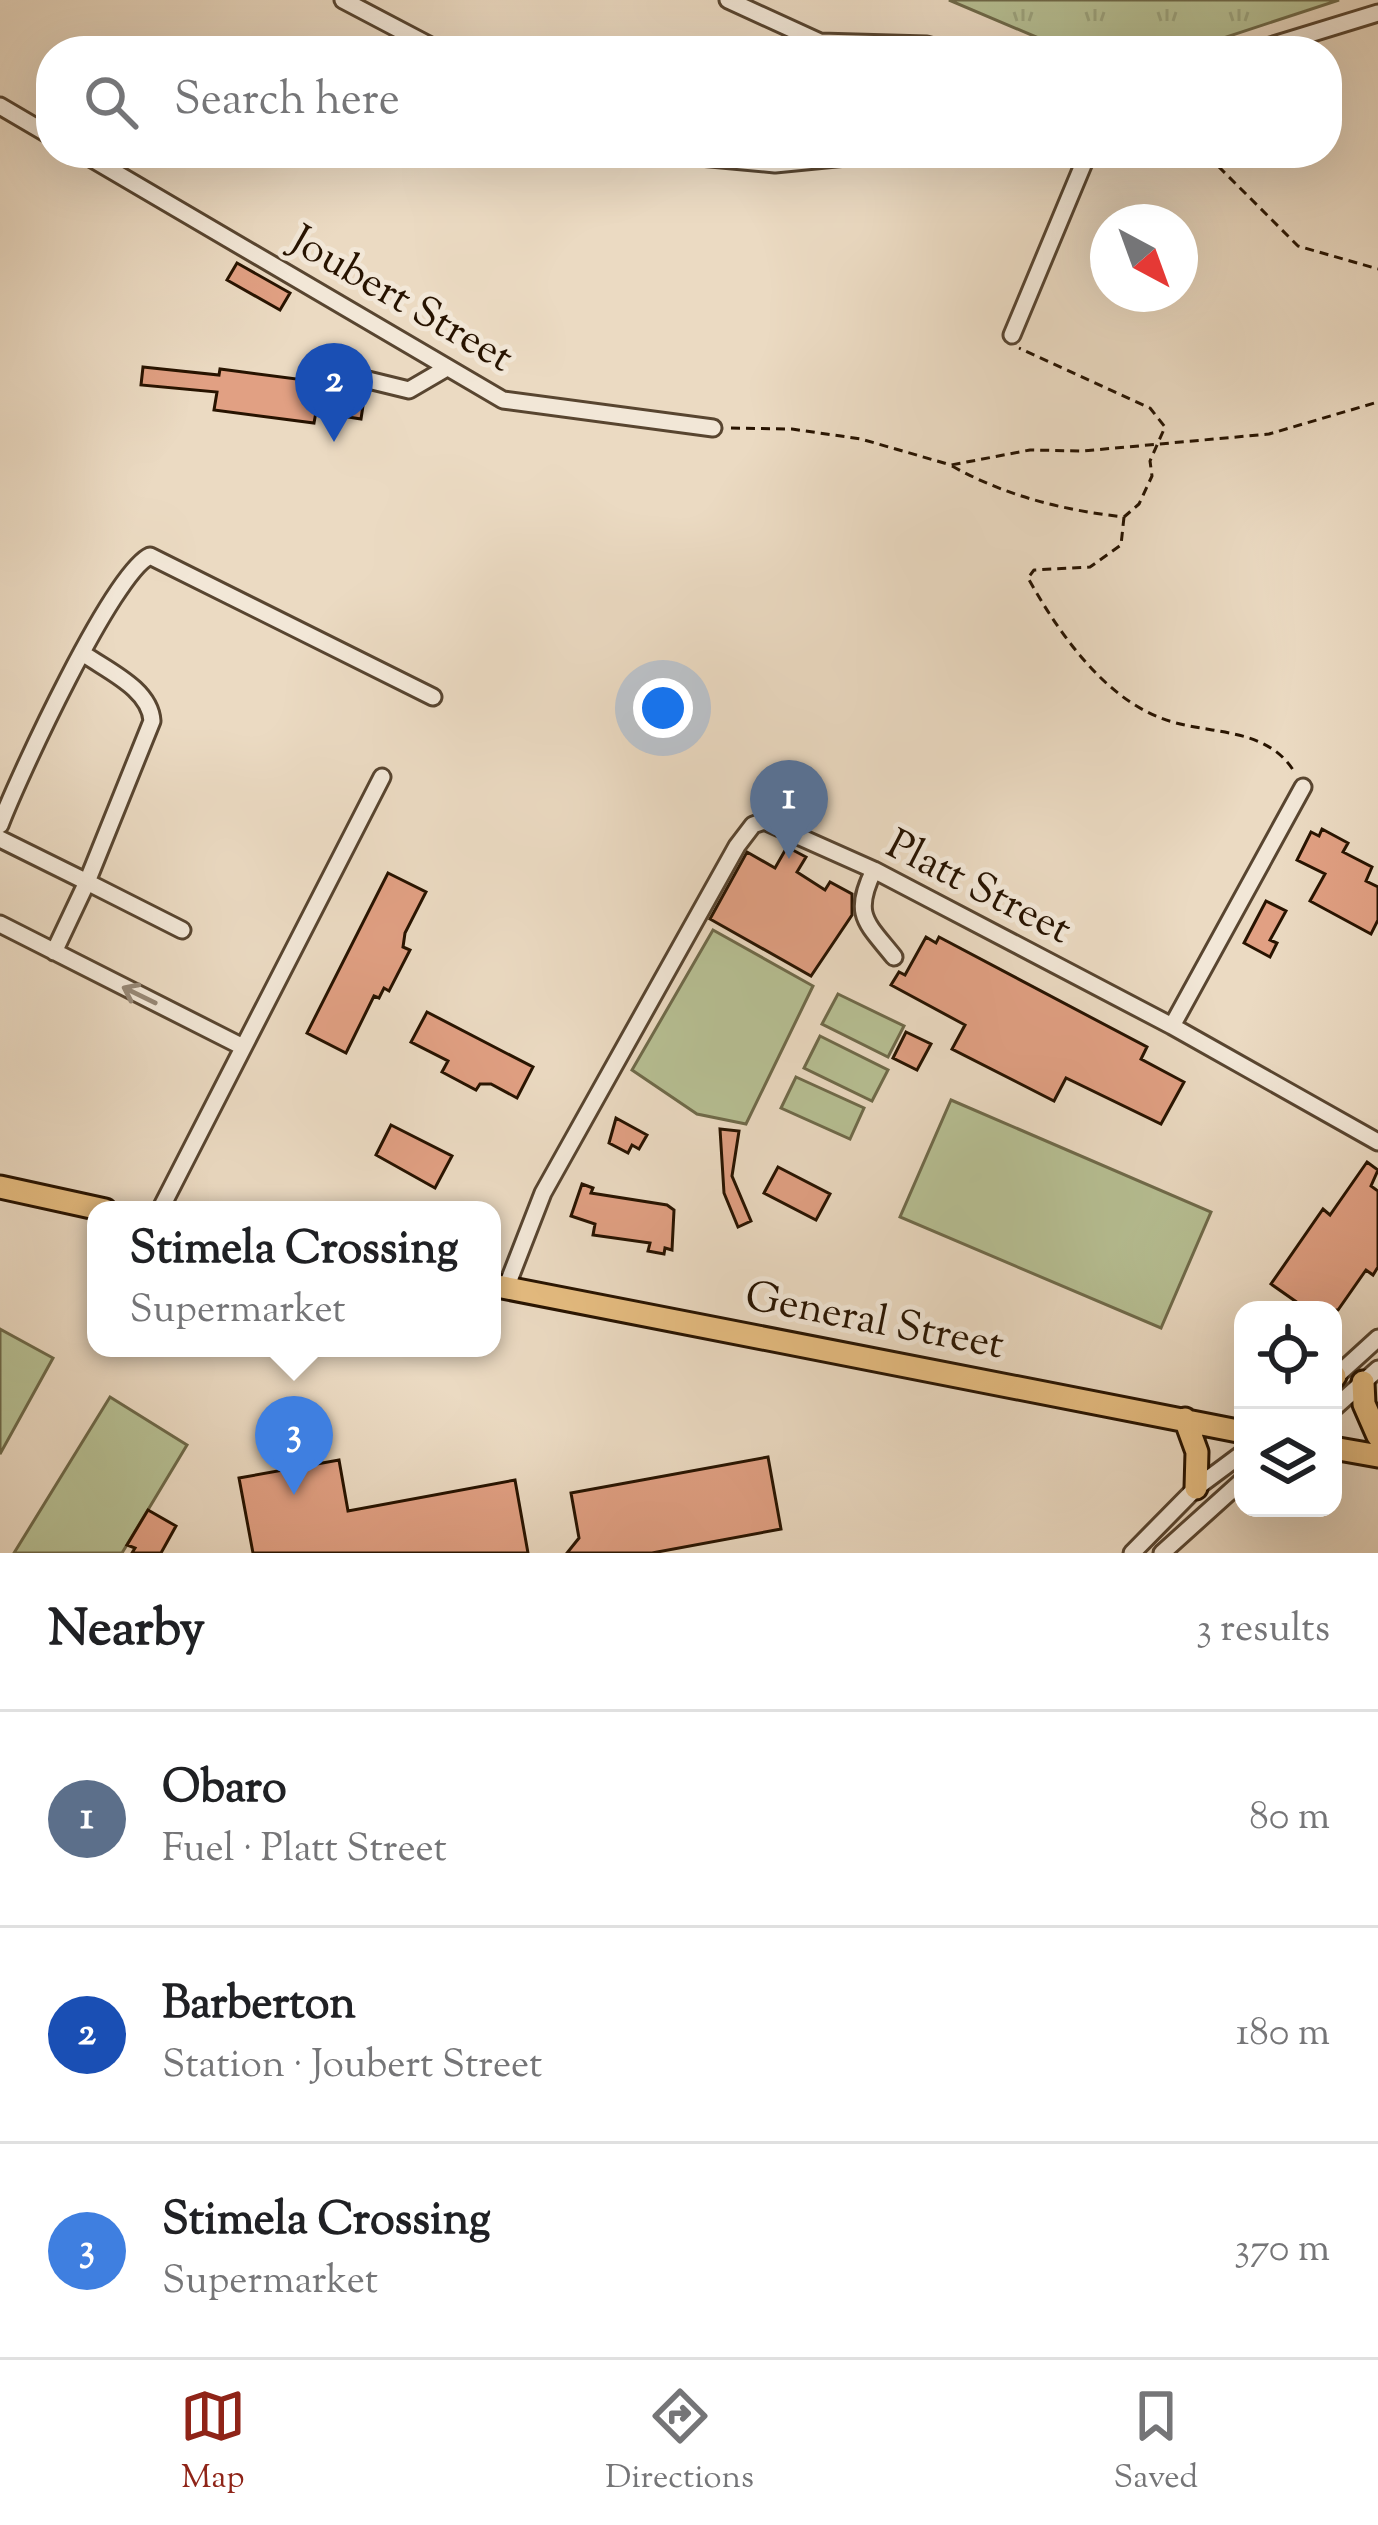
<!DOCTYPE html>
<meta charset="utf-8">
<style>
:root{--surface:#fff;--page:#f6f6f6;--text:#202124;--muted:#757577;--line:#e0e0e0;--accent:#8f2418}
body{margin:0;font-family:"Sorts Mill Goudy",serif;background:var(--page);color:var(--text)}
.controls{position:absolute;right:36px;bottom:36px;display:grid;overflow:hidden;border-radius:24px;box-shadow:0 12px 48px #0002}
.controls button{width:108px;height:108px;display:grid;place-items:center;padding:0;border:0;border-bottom:3px solid var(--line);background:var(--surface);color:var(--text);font:60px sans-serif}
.compass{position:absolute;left:1090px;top:204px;width:108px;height:108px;border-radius:50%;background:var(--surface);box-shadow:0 12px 48px #0002;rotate:139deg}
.you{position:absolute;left:663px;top:708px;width:42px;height:42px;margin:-30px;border:9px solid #fff;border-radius:50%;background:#1a73e8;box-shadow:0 0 0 18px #1a73e833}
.badge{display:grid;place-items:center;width:78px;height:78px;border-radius:50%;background:var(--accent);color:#fff;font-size:39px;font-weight:700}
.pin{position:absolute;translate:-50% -99px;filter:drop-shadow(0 3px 6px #0008)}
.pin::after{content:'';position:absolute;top:63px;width:42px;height:36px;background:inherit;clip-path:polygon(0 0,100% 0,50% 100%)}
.popup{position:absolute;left:87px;top:1201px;width:414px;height:156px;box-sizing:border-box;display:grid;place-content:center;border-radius:24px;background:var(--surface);filter:drop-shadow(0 3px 9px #0005);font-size:39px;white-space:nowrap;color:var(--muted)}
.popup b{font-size:45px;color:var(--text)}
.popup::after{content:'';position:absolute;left:50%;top:100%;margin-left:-24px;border:24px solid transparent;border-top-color:var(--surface)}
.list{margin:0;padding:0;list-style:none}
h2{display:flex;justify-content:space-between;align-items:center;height:156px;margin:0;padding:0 48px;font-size:51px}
h2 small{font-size:39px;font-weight:400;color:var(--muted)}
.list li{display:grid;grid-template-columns:78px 1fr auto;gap:36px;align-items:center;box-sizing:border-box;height:216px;padding:0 48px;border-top:3px solid var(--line)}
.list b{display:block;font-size:45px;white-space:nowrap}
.list p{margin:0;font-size:39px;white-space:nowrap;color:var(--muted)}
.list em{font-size:39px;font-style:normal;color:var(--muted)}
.icon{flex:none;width:66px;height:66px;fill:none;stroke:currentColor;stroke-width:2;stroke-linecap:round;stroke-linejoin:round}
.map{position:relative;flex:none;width:1378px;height:1553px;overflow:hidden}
.search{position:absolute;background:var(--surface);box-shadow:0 12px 48px #0002;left:36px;right:36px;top:36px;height:132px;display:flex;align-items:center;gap:30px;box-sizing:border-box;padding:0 42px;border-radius:48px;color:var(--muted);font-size:45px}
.sheet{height:804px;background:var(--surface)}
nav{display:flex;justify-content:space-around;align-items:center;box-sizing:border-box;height:168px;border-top:3px solid var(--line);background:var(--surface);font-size:33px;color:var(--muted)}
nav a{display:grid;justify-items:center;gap:6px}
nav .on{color:var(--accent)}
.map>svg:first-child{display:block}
.grass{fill:url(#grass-tufts);stroke:#6f6a4a;stroke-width:3}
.pitch{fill:#b7c094;stroke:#6f6a4a;stroke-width:3}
.building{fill:#e1a083;stroke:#271300;stroke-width:3}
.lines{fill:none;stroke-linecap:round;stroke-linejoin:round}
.minor-casing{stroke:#584530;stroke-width:21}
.major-casing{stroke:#271300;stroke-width:27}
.path{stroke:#271300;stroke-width:3;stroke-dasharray:9 6;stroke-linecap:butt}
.minor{stroke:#f2e7d7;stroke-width:15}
.major{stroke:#e6bd81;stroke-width:21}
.oneway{stroke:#978876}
.labels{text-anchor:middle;stroke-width:10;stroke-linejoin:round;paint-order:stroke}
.street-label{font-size:42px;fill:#271300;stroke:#f2e7d7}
</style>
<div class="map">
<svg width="1378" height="1553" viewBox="0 0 1378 1553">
<defs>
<pattern id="grass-tufts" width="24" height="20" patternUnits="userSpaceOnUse" patternTransform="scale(3)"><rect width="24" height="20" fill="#b7c094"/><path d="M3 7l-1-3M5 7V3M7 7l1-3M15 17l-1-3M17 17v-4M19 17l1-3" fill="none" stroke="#9da47e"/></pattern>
</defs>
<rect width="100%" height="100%" fill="#ebdac2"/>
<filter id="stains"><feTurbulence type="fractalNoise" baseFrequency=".00167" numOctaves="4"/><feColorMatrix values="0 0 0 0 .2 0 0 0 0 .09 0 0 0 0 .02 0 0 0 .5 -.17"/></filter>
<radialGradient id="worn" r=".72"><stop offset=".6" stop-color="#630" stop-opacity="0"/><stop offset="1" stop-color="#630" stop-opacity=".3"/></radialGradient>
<!-- grass -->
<path class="grass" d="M949,0h390l-155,51h-115z"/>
<!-- pitch -->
<path class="pitch" d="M713,930l100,56 -67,138 -49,-10 -65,-44z
M838,994l66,32 -16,31 -66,-33z
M820,1036l68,34 -16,31 -68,-33z
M796,1077l68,31 -14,31 -69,-31z
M951,1100l260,112 -50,116 -261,-111z
M0,1329l53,29 -53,96z
M110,1397l77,48 -65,108h-108z"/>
<!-- building -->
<path class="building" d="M237,263l53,30 -10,17 -53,-30z
M143,367l76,8 1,-6 100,13 -1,10 45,7 -3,20 -45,-7 -2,11 -100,-13 3,-18 -76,-7z
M1322,829l26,14 -5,9 29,15 -6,14 12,6v33l-7,14 -61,-33 15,-27 -28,-14 14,-28 8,4z
M787,847l19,10 -9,15 28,18 5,-8 22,12v21l-41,61 -101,-57 37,-67 28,16z
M388,873l38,19 -21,41 -2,14 7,3 -21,41 -5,-3 -5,10 -5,-2 -28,57 -39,-20z
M1266,901l20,10 -16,29 7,3 -7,14 -26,-14z
M926,937l10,6 3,-6 208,110 -6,12 43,23 -23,42 -95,-46 -12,23 -102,-52 13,-24 -74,-40 8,-13 6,3z
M427,1012l106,55 -16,31 -26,-14h-11l-4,6 -34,-18 6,-11 -37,-19z
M906,1032l25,12 -14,26 -24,-12z
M616,1118l31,17 -8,14 -7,-4 -4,8 -19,-10z
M391,1125l61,31 -17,32 -59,-33z
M720,1129l19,2 -7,45 19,45 -13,6 -14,-34z
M1367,1162l11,8 -7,16 7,5v76l-5,8 -7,-5 -28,40h-30l-37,-26 52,-75 7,6z
M778,1167l52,27 -14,26 -52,-27z
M582,1184l11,4 -2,5 76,12 7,5 -2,40 -7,-2 -1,6 -16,-3 2,-8 -57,-8 2,-11 -24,-8z
M768,1457l13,72 -129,24h-85l12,-15 -8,-45z
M339,1460l9,51 167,-31 13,73h-275l-14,-75z
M148,1510l28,16 -15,27h-29l3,-5 -8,-3z"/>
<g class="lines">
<!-- minor casing -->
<g class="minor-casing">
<path id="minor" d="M343,0l97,51
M728,0l92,42 107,3 21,6
M1254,51l124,-38
M0,106l51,30
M82,153l421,247 210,28
M656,153l119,11 112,-11
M1012,335l76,-182
M319,368l90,22 36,-21
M84,654c24,17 66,35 68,67l-65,161 95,48
M0,825c18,-47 113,-253 150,-269l283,141
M0,839l87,43 -33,70
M874,870c-22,45 -8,52 20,87
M0,924l243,123
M1172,1026l131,-239
M160,1210l222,-433
M506,1288l37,-95 194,-347 16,-21 11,-4 110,49 298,156 206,116
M1333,1379l45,-41
M1333,1409l45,-40
M1132,1553l64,-65 47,-35
M1162,1553l81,-73"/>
</g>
<!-- major casing -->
<g class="major-casing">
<path id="major" d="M0,1187l105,23
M492,1285l751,147
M1333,1378l2,-2
M1363,1382l1,22 14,32
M1185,1419l12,33 -1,36
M1333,1448l45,8"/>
</g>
<!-- path -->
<path class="path" d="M1176,153l40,11 82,82 80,23
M731,428l61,1 69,10 90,26 79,-15 53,1 186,-17 109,-32
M952,466c54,30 110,44 172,51l15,-13 13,-28 -2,-15 15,-34 -15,-19 -131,-60
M1124,517l-3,28 -31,22 -56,3 -6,8c29,52 74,118 133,140 44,18 105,6 134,55"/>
<!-- minor -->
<use href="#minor" class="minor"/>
<!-- major -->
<use href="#major" class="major"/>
</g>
<!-- one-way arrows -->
<defs><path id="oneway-shaft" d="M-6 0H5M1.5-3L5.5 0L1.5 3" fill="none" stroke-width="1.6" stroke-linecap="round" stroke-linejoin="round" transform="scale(3)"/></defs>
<use class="oneway" href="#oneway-shaft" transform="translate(139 995) rotate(-154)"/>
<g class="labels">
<!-- street labels -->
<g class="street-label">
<text transform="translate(403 297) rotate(30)" y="15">Joubert Street</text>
<text transform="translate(980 885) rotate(27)" y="15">Platt Street</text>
<text transform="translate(875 1318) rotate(11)" y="15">General Street</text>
</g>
</g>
<rect width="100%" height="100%" filter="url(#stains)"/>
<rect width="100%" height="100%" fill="url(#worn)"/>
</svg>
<div class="controls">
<button><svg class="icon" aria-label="locate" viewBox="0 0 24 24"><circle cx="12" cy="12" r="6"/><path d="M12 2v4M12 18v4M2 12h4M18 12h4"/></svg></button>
<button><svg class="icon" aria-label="layers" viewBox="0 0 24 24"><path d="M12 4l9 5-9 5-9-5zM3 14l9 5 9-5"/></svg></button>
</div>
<svg class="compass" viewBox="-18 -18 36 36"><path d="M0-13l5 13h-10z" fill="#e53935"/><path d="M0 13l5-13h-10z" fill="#757577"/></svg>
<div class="you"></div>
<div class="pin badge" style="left:789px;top:859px;background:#5c6f8a">1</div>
<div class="pin badge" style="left:334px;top:442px;background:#1a4fb4">2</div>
<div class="pin badge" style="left:294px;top:1495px;background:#3f7fe0">3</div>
<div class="popup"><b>Stimela Crossing</b>Supermarket</div>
<div class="search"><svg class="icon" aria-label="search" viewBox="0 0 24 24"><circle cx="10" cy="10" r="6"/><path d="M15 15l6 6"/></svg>Search here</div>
</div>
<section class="sheet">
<h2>Nearby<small>3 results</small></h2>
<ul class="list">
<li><span class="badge" style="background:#5c6f8a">1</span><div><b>Obaro</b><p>Fuel · Platt Street</p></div><em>80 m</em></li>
<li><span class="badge" style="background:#1a4fb4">2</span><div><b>Barberton</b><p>Station · Joubert Street</p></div><em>180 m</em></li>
<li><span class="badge" style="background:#3f7fe0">3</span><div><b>Stimela Crossing</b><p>Supermarket</p></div><em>370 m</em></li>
</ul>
</section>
<nav>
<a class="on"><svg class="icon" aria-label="map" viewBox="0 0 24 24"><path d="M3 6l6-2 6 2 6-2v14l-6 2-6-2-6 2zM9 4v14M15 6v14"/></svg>Map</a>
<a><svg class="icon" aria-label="directions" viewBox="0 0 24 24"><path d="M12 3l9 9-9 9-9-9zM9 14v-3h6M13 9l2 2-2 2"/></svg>Directions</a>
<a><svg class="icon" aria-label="saved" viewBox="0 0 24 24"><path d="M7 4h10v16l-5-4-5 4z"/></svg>Saved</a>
</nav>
